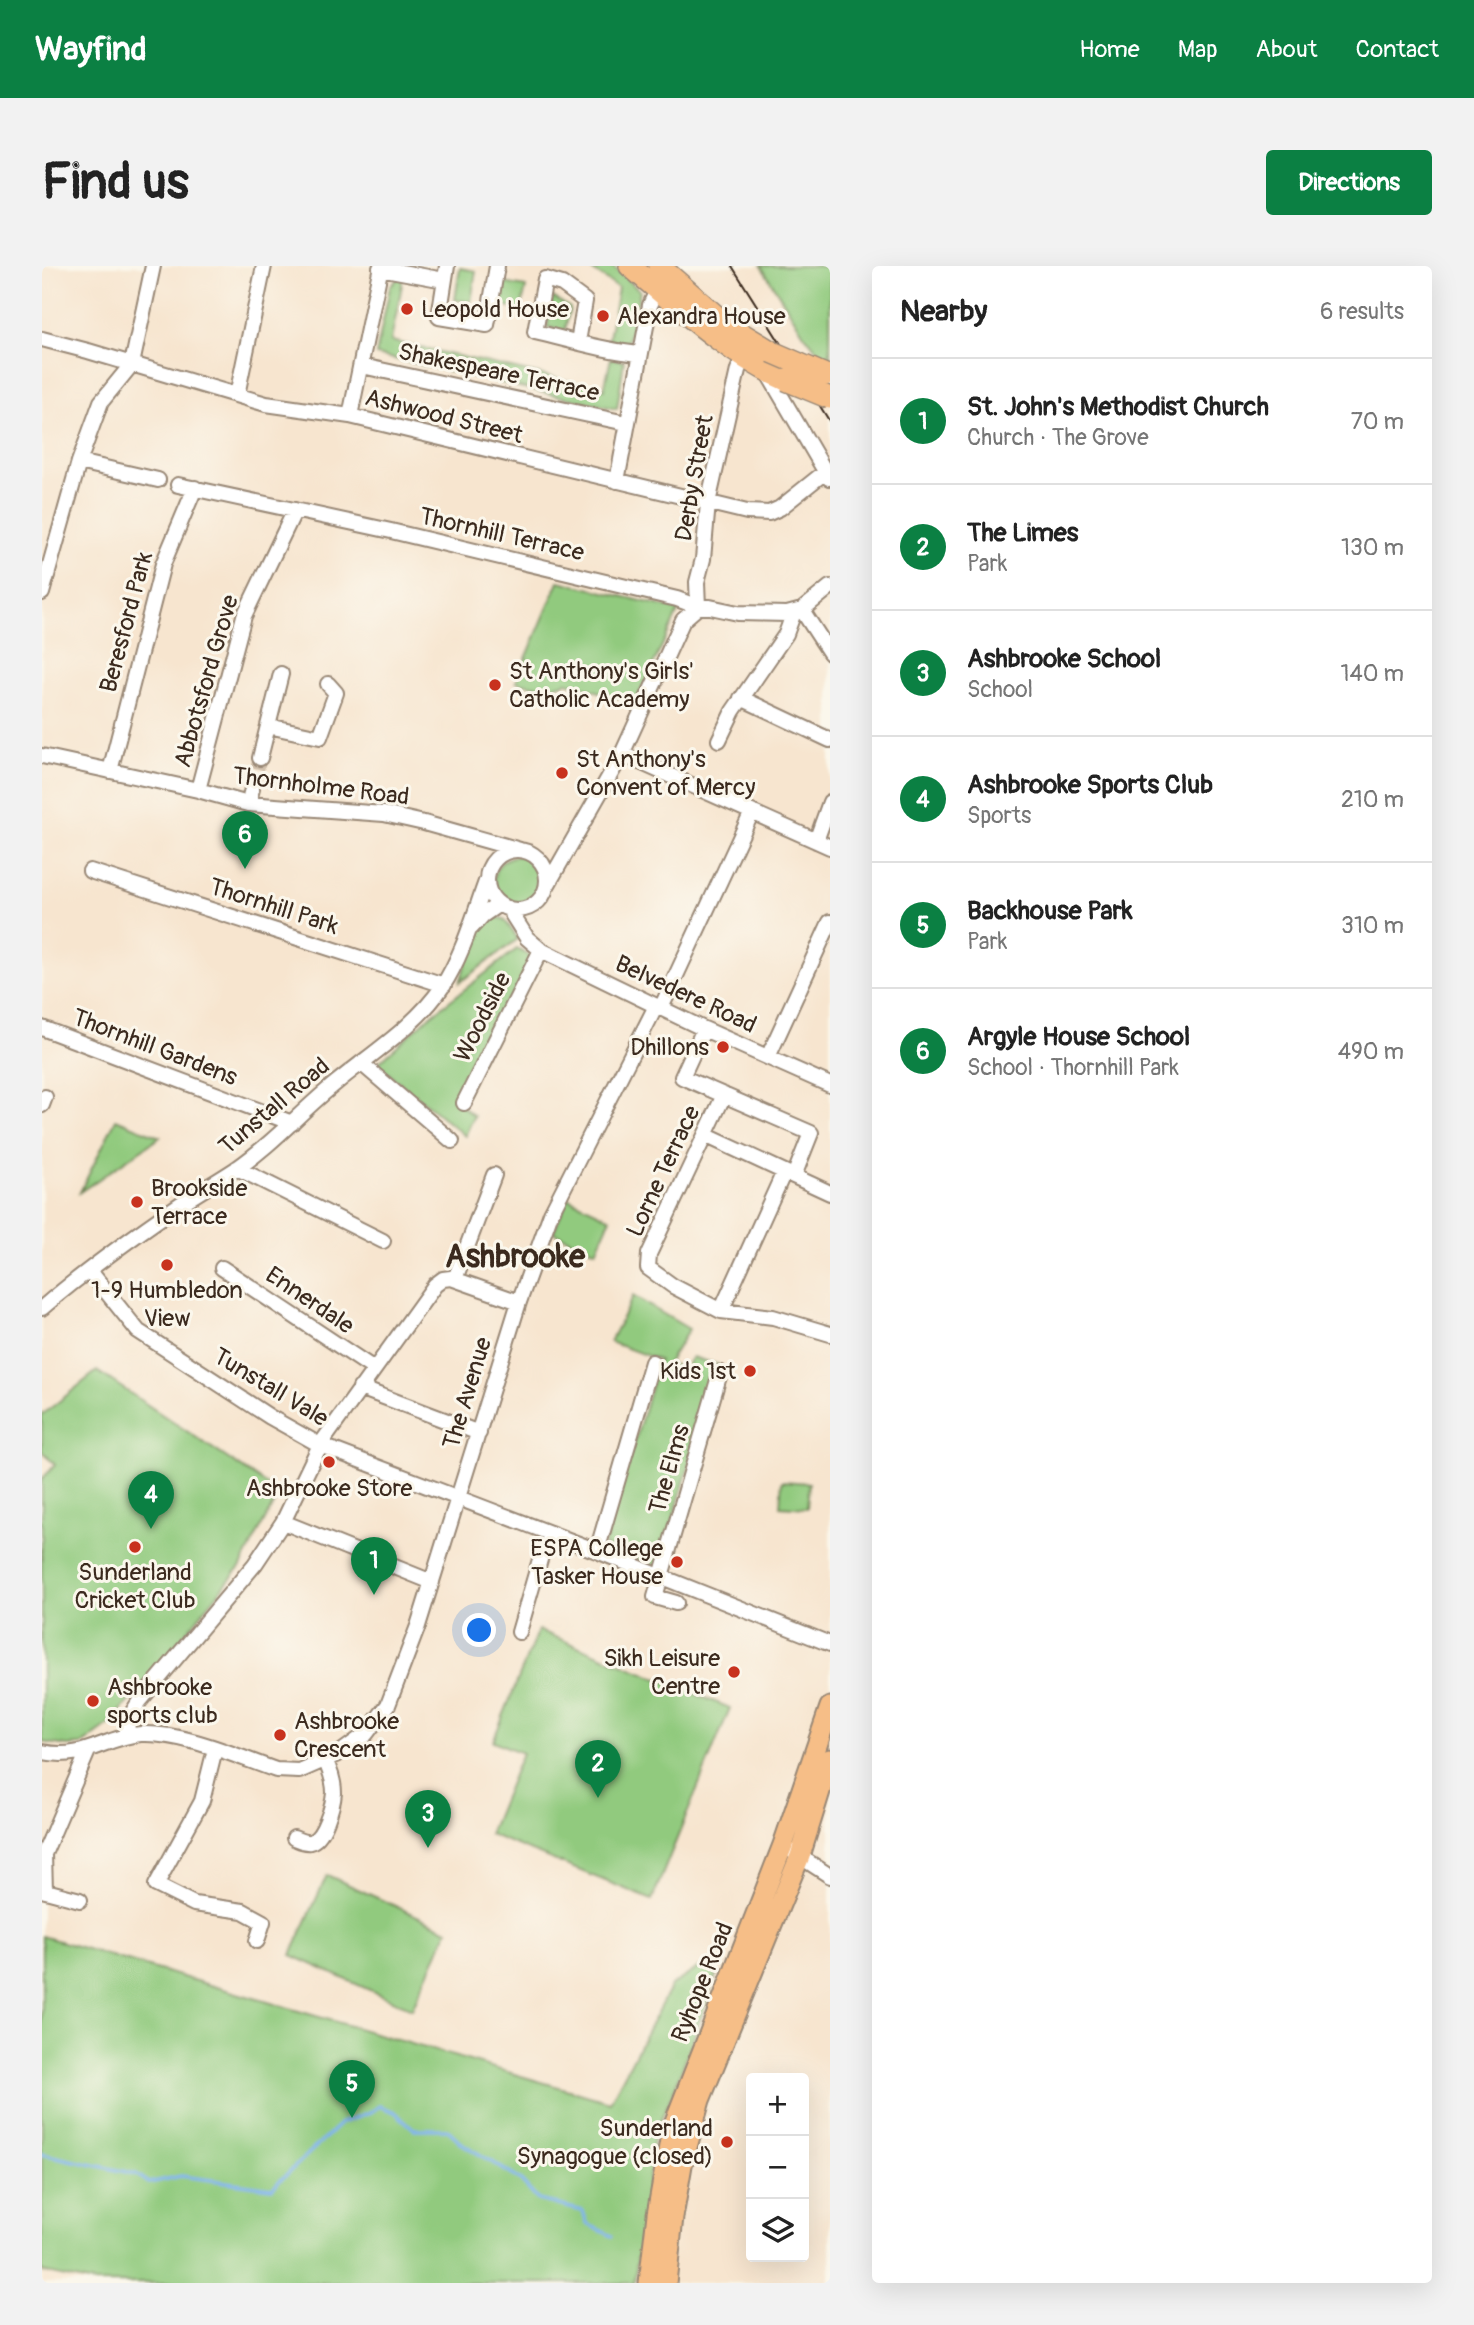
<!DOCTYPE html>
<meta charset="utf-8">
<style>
:root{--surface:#fff;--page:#f2f2f2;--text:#222;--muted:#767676;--line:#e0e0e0;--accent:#0b8043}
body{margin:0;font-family:Pangolin,sans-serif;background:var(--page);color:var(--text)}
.controls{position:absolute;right:21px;bottom:21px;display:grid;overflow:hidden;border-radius:7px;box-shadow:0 7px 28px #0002}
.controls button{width:63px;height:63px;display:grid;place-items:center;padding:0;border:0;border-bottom:2px solid var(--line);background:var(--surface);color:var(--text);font:35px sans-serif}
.you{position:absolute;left:438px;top:1365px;width:24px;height:24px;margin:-18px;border:5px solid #fff;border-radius:50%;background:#1a73e8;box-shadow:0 0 0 10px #1a73e833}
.badge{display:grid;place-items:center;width:46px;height:46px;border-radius:50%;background:var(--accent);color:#fff;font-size:23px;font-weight:700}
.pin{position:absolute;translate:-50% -58px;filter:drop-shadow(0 2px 4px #0008)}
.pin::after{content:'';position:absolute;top:37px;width:24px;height:21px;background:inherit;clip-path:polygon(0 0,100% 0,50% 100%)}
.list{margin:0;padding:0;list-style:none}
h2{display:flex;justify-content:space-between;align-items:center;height:91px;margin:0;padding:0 28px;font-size:30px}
h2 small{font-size:23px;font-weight:400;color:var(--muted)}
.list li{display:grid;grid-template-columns:46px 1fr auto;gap:21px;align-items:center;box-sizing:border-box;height:126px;padding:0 28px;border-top:2px solid var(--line)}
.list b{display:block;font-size:26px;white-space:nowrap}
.list p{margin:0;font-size:23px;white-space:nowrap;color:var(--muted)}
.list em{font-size:23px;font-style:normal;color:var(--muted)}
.icon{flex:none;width:38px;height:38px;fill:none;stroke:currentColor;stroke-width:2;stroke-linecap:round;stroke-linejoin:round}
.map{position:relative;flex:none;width:788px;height:2017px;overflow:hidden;border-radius:7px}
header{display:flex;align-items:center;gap:42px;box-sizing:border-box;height:98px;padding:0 35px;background:var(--accent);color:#fff}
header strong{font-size:33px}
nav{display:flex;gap:38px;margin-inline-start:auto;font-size:24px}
.intro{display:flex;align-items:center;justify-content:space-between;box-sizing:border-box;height:168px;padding:0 42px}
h1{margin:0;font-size:49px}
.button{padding:18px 32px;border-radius:7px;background:var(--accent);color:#fff;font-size:24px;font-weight:700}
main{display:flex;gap:42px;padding:0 42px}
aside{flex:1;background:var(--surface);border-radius:7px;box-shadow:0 7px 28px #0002}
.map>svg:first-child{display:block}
.green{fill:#91ca7e;stroke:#667a4e;stroke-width:2}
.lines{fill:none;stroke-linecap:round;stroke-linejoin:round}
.stream{stroke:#7db2eb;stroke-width:3.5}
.minor-tunnel{stroke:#d1c0ac;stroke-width:14;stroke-dasharray:14 7;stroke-linecap:butt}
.minor-casing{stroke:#998876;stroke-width:18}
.major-casing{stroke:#998876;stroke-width:23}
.highway-casing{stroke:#998876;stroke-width:24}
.minor{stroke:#fff;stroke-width:14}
.major{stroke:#f6be87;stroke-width:19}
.highway{stroke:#f6be87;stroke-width:21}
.tram{stroke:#3b2a1e;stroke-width:2}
.highway-bridge-casing{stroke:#998876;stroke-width:24;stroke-linecap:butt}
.highway-bridge{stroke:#f6be87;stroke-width:21}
.poi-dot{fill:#c8321e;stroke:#fbf7ec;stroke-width:2.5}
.labels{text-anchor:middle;stroke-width:6;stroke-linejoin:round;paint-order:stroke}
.poi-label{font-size:24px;fill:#3b2a1e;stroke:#fbf7ec;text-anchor:start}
.street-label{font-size:24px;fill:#3b2a1e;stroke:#fbf7ec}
.district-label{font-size:32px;font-weight:bold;fill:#3b2a1e;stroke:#fbf7ec}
</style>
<header>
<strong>Wayfind</strong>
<nav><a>Home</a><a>Map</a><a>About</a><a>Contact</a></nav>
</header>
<div class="intro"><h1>Find us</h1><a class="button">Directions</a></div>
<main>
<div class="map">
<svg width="788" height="2017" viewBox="0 0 788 2017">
<rect width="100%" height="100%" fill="#fbf7ec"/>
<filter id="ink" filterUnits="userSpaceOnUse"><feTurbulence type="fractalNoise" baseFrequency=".0143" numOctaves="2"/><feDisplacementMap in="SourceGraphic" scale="14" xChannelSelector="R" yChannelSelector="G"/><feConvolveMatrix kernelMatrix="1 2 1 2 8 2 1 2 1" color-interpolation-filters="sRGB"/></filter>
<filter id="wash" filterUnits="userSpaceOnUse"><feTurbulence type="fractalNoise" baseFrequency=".00686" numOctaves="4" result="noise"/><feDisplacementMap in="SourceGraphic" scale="28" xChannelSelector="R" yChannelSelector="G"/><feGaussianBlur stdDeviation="1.57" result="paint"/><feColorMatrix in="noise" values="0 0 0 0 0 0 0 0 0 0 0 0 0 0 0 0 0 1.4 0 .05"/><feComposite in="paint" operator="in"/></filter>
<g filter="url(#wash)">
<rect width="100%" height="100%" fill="#f7e5cf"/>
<!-- green -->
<path class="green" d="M361,0l-1,19 -11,56 213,48 7,-31 13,3 -7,48 -241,-54 14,-68 13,-14z
M544,0h26l28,25 -15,62 -18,-4 11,-61z
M719,0h69v101l-26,-33z
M418,2l16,3 -5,31 -16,-2z
M462,17l22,4 -5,23 -22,-5z
M511,31l17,11 -5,23 -18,-4z
M517,315l120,29 -44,93 -68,-21 -19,6 -32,-6z
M452 614a24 24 0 1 1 48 0a24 24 0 1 1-48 0Z
M453,651l9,2 14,20 -58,43 16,-51 7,-10z
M475,683l16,8 -75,146 16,13 -9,20 -88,-72 53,-48z
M74,853l44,18 -80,55z
M526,932l43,20 -15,33 -43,-19z
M591,1030l56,33 -21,34 16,6 8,-12 27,8 -60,202 -55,-21 55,-186 -49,-18z
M55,1105l182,122 -38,73 -131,158 -28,21 -15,1 -25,-4v-263l13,-14 -13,-14v-36z
M740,1215l27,2 -2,25 -27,-2z
M496,1364l192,78 -78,192 -163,-66 33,-81 -29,-12z
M285,1609l121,55 -36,79 -121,-54z
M0,1670l568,166 61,-116 29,-19 17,7 -43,116 -19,43 -21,150h-540l-52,-11z"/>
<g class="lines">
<!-- stream -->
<path class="stream" d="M0,1888l94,20 13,9 32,-7 91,12 69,-65 29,-10 9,-7 16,6 19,17h33l16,15 56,35 19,21 45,11 4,13 25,12"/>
</g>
</g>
<g filter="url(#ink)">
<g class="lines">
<!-- minor-tunnel -->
<path class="minor-tunnel" d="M210,523l8,-31"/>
<!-- minor casing -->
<g class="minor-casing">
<path id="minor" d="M405,0l-8,51 48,8 10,-59
M338,2l64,12
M0,73l46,12 178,53 84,12 397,96 22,1 11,-5 45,-36
M536,76l7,-41 -23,-17 -17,-5 -10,53c35,8 70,19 105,22
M320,100l264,57
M725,106l62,106
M195,129l27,-129
M308,150l31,-150
M37,196l79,18
M575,215l33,-176 8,-16
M136,219l213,46 286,68 21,8h12l28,6 49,1 15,-4 28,-23
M0,327l37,-131 22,-60 31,-38 21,-98
M656,341l-1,-25 6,-23 5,-56 30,-133 5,-12
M760,344l28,43
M699,432l89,42
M226,460l52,11 16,-44 -8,-9
M677,474l14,-29 53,-77 8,-22
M580,488l208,93
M0,490l156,34 50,14 136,10 40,9 96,27
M218,492l21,-84
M68,505l53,-207 32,-76
M156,524l46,-174 51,-106
M206,538l4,-15
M774,575l14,-39
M445 614a30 30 0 1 1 60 0a30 30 0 1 1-60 0Z
M48,605l354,114
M505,620l75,-132 61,-134 15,-13
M466,642l19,30 14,12 163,79 126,56
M429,662l12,-13 16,-11
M619,742l91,-196
M0,762l250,95
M662,763l-22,48 129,56 -17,43
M726,791l62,-135
M319,797l91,78
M682,829l-75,159 -1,14 25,18 48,25 52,6 57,17
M422,837l77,-153
M0,839l3,-8
M663,869l125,58
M195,902l146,73
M180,1002l152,101
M47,1004l49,61 132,86 50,28 277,106 233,93
M413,1013l39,-104
M0,1042c44,-38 92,-72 140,-105 18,-12 36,-22 54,-34 37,-25 66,-59 100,-86 35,-29 81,-58 106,-96 21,-32 32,-73 45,-108
M679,1045l63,-139
M318,1122l119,45
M241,1256l149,60
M555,1285l55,-189
M634,1337l-21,-6 65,-224
M477,1366l22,-76 11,-22
M84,1470l3,-18 10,-16 116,-138 28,-42 37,-77 115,-160 8,-6 8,-1 68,24
M173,1483l-13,52 -46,84 38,19 49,7 20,11 -6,19
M0,1486c44,9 61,-15 99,-18 42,-2 95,22 135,36l23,1 41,-18 26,-19 22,-29 30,-79 101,-324 32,-89 105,-207
M252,1572c5,2 10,5 16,4 14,-3 23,-37 24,-49 0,-12 -4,-23 -9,-33
M751,1586l37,24
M0,1624l38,10
M3,1625l-1,-37 44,-103"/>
</g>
<!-- major casing -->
<g class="major-casing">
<path id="major" d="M607,2017l8,-69 15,-85 111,-284 47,-138
M624,2017l7,-66 9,-52 18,-65 100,-244 30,-97"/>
</g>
<!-- highway casing -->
<g class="highway-casing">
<path id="highway" d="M588,0c50,42 96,87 156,114
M617,0l65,57 48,29"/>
</g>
<!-- minor -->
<use href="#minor" class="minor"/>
<!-- major -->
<use href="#major" class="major"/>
<!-- highway -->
<use href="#highway" class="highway"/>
<!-- tram -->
<path class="tram" d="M690,0l98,156"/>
<!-- highway-bridge casing -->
<g class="highway-bridge-casing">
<path id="highway-bridge" d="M730,86l53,23
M744,114l44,18"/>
</g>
<!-- highway-bridge -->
<use href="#highway-bridge" class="highway-bridge"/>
</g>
</g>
<!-- markers -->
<g class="poi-dot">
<circle cx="365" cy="43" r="7"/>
<circle cx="561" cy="50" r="7"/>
<circle cx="453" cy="419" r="7"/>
<circle cx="520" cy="507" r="7"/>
<circle cx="681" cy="781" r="7"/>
<circle cx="95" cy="936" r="7"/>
<circle cx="125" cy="999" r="7"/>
<circle cx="708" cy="1105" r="7"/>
<circle cx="287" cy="1196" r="7"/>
<circle cx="93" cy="1281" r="7"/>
<circle cx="635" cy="1296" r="7"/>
<circle cx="692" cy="1406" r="7"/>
<circle cx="51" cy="1435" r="7"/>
<circle cx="238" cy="1469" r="7"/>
<circle cx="685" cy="1876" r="7"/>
</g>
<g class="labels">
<!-- poi labels -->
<g class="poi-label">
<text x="379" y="51">Leopold House</text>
<text x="575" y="58">Alexandra House</text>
<text x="467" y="413">St Anthony's Girls'<tspan x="467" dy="28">Catholic Academy</tspan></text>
<text x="534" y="501">St Anthony's<tspan x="534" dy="28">Convent of Mercy</tspan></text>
<text x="667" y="789" text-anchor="end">Dhillons</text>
<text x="109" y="930">Brookside<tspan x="109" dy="28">Terrace</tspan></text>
<text x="125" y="1032" text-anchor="middle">1-9 Humbledon<tspan x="125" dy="28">View</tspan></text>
<text x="694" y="1113" text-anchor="end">Kids 1st</text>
<text x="287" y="1230" text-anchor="middle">Ashbrooke Store</text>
<text x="621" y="1290" text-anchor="end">ESPA College<tspan x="621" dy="28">Tasker House</tspan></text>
<text x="93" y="1314" text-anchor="middle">Sunderland<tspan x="93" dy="28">Cricket Club</tspan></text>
<text x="678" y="1400" text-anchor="end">Sikh Leisure<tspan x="678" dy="28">Centre</tspan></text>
<text x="65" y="1429">Ashbrooke<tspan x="65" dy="28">sports club</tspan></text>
<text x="252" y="1463">Ashbrooke<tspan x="252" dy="28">Crescent</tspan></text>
<text x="671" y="1870" text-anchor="end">Sunderland<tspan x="671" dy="28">Synagogue (closed)</tspan></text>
</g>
<!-- street labels -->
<g class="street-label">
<text transform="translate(457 106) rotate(12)" y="8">Shakespeare Terrace</text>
<text transform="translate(402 150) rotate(14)" y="8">Ashwood Street</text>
<text transform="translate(652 212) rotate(-80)" y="8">Derby Street</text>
<text transform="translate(460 268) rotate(13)" y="8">Thornhill Terrace</text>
<text transform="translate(84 356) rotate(-75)" y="8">Beresford Park</text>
<text transform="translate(164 415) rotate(-74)" y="8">Abbotsford Grove</text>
<text transform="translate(279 520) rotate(7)" y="8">Thornholme Road</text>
<text transform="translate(232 640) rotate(18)" y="8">Thornhill Park</text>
<text transform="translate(644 728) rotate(25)" y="8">Belvedere Road</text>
<text transform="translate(440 751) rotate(-63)" y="8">Woodside</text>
<text transform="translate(113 781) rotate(21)" y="8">Thornhill Gardens</text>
<text transform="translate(232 840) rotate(-40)" y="8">Tunstall Road</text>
<text transform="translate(621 905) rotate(-65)" y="8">Lorne Terrace</text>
<text transform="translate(268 1034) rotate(34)" y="8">Ennerdale</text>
<text transform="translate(229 1121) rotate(31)" y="8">Tunstall Vale</text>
<text transform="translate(425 1127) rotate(-73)" y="8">The Avenue</text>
<text transform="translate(627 1203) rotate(-74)" y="8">The Elms</text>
<text transform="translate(660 1716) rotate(-68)" y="8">Ryhope Road</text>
</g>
<!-- district labels -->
<g class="district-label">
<text x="473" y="1001">Ashbrooke</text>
</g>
</g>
</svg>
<div class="controls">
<button>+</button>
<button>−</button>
<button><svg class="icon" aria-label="layers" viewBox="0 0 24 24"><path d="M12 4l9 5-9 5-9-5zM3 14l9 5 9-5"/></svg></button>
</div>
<div class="you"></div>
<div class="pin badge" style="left:332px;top:1329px">1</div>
<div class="pin badge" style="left:556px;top:1532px">2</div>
<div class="pin badge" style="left:386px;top:1582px">3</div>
<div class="pin badge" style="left:109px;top:1263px">4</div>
<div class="pin badge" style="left:310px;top:1852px">5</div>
<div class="pin badge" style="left:203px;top:603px">6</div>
</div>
<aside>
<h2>Nearby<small>6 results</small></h2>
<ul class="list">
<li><span class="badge">1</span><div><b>St. John's Methodist Church</b><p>Church · The Grove</p></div><em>70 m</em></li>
<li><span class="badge">2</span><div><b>The Limes</b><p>Park</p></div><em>130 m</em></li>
<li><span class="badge">3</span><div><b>Ashbrooke School</b><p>School</p></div><em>140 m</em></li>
<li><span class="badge">4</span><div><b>Ashbrooke Sports Club</b><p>Sports</p></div><em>210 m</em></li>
<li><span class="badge">5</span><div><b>Backhouse Park</b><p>Park</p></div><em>310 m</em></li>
<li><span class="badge">6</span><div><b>Argyle House School</b><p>School · Thornhill Park</p></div><em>490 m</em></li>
</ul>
</aside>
</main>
